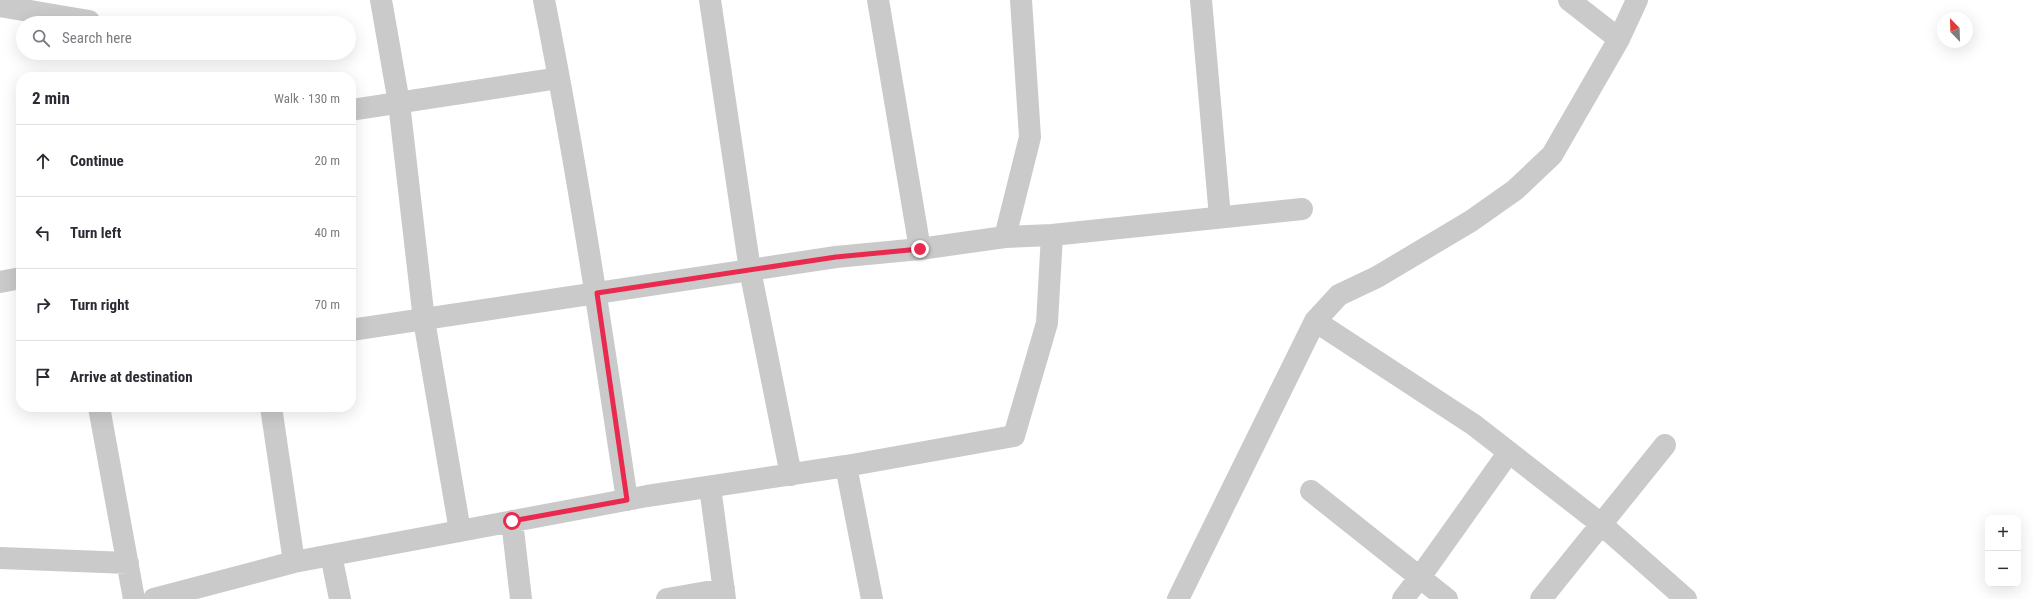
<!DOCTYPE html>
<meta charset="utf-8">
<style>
:root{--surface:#fff;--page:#f2f2f3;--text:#2b2b33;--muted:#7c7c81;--line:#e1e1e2}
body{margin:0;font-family:"Roboto Condensed",sans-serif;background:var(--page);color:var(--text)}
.controls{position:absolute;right:12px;bottom:12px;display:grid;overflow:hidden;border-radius:8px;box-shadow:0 4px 16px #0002}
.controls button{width:36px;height:36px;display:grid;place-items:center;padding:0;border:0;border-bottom:1px solid var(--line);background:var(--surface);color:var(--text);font:20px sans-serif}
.compass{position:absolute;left:1937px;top:12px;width:36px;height:36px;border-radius:50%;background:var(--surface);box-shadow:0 4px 16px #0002;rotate:337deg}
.stop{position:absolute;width:12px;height:12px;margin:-9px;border:3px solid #ea294e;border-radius:50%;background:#fff}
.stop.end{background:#ea294e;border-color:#fff;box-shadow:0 1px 4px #0008}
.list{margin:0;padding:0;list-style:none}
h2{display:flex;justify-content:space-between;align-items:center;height:52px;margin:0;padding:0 16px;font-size:17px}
h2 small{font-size:13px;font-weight:400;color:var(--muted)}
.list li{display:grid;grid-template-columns:26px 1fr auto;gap:12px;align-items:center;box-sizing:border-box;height:72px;padding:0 16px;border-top:1px solid var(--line)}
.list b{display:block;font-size:15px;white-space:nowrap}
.list em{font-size:13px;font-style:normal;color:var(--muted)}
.icon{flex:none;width:22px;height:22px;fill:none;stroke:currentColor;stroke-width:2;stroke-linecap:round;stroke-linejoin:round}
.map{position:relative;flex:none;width:2033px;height:599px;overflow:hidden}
.search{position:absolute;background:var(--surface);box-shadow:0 4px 16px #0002;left:16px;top:16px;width:340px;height:44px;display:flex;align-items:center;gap:10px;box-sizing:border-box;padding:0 14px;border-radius:22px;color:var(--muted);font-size:15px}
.panel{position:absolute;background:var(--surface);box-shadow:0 4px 16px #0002;left:16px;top:72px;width:340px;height:340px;border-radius:16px}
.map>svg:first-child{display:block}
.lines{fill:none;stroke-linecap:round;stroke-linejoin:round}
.street{stroke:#cacaca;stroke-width:22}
.route{stroke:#ea294e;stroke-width:5}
</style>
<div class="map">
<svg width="2033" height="599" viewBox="0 0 2033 599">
<rect width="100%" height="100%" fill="#fff"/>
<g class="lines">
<!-- street -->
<path class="street" d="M381,0l18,103 25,217 36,211
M544,0c33,166 58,333 83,500
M710,0l40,270 41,205
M878,0l42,249
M1201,0l19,217
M1569,0l50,39
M0,6l89,15
M351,110l208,-32
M1005,237l25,-100 -9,-137
M0,282l21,-4
M1315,321l159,104 127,99 85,75
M351,330l485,-73 84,-8 85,-12 47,-2 250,-26
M99,407l35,192
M271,407l23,155
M846,466l26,133
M710,487l15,112
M1311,491l136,108
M512,521l9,78
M331,555l9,44
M0,558l128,5
M154,599l140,-37 353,-66 199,-30 168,-30 33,-113 5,-88
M667,599l57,-10
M1178,599l137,-278 24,-26 38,-18 94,-56 44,-31 37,-35 67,-116 18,-39
M1403,599l17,-22 89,-125
M1541,599l124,-154"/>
</g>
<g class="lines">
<!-- route -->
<path class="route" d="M512,521l115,-21 -30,-207 239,-36 84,-8"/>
</g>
</svg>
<div class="controls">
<button>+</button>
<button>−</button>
</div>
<svg class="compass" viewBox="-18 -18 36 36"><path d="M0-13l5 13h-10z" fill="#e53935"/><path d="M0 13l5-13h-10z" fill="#7c7c81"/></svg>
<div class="stop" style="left:512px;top:521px"></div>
<div class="stop end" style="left:920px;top:249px"></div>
<div class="search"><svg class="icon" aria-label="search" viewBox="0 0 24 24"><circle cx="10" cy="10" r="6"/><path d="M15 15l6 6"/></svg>Search here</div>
<section class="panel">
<h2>2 min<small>Walk · 130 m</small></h2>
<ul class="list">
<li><svg class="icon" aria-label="ahead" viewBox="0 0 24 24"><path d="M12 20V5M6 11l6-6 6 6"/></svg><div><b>Continue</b></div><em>20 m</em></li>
<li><svg class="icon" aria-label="left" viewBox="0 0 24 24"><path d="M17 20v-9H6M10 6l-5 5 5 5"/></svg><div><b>Turn left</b></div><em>40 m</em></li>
<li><svg class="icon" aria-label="right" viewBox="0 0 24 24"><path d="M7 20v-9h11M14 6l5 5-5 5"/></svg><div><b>Turn right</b></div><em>70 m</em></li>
<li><svg class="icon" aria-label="arrive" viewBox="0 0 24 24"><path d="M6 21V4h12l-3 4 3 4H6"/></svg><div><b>Arrive at destination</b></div></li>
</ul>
</section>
</div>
